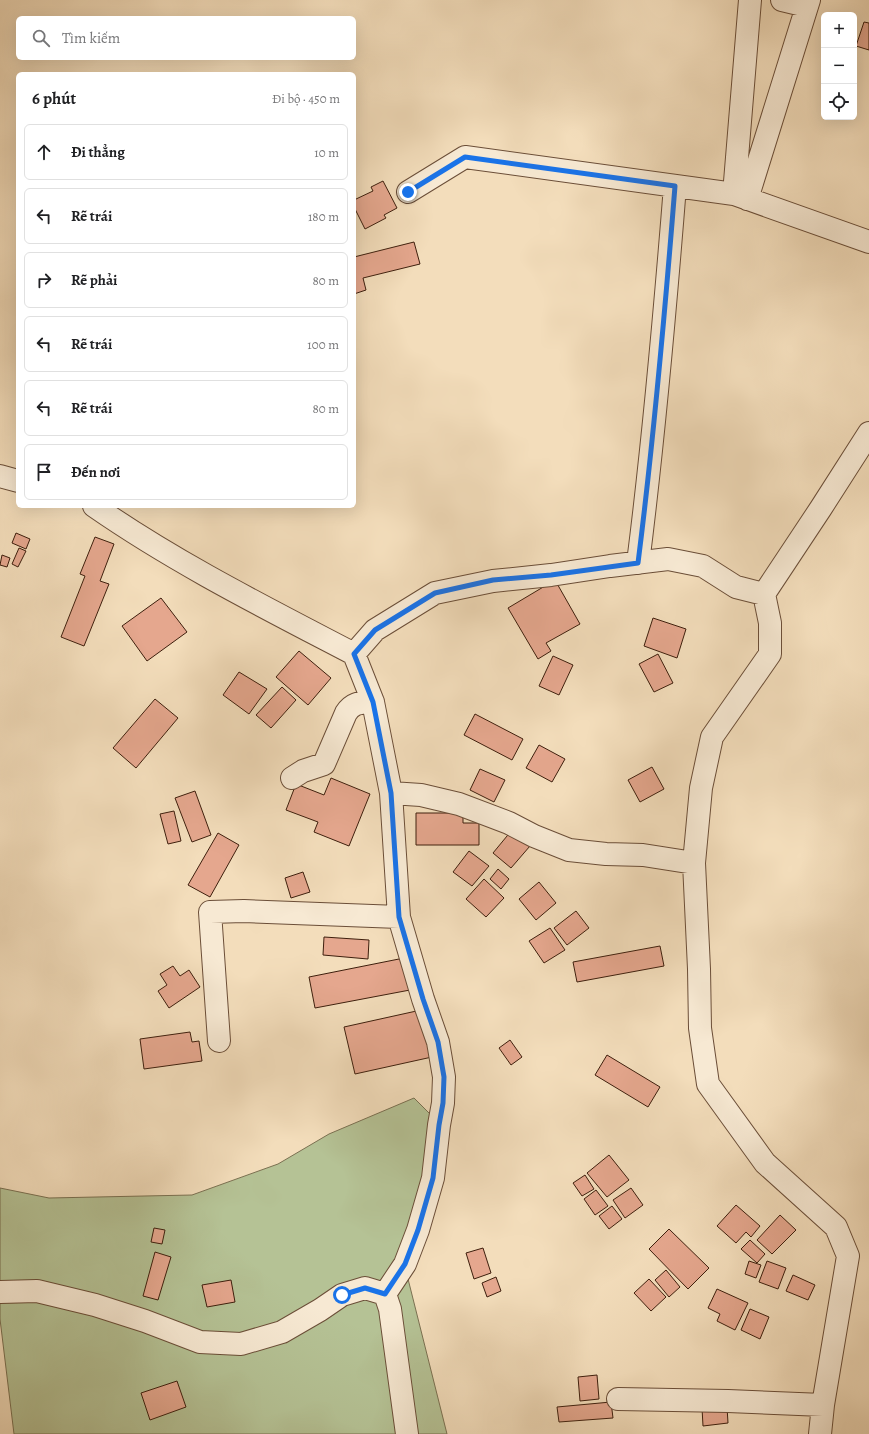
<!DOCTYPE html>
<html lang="vi">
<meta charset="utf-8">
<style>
:root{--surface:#fff;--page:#f6f6f6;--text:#202124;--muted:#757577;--line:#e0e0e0}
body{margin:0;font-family:Alegreya,serif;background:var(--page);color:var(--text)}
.controls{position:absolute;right:12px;top:12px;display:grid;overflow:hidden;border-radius:6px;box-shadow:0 4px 16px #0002}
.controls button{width:36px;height:36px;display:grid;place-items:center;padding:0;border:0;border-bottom:1px solid var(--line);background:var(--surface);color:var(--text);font:20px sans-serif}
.stop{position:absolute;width:12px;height:12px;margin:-9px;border:3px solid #1a73e8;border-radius:50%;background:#fff}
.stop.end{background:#1a73e8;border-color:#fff;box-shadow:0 1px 4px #0008}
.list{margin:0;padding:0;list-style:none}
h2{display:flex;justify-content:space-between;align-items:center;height:52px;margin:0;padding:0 16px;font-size:17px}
h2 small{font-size:13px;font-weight:400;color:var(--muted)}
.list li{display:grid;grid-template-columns:26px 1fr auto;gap:12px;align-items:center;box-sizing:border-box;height:56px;margin:0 8px 8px;padding:0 8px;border:1px solid var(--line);border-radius:6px}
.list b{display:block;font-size:15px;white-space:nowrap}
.list em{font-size:13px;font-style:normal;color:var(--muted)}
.icon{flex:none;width:22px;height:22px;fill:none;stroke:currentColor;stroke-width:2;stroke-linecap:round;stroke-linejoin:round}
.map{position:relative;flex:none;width:869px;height:1434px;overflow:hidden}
.search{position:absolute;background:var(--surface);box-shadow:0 4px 16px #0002;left:16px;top:16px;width:340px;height:44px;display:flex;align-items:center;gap:10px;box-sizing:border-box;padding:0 14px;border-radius:6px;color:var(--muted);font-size:15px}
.panel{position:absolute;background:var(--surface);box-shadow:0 4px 16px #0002;left:16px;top:72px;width:340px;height:436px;border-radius:6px}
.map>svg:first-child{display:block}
.green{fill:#b5c295;stroke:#7a7051}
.building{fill:#e5a78e;stroke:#3e1f0d}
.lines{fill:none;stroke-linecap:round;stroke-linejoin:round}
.minor-casing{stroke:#6b4e38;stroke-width:24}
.minor{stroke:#f7e9d3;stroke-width:22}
.route{stroke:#1a73e8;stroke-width:5}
</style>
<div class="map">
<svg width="869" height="1434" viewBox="0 0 869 1434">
<rect width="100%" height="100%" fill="#f3ddbb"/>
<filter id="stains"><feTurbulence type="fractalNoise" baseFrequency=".005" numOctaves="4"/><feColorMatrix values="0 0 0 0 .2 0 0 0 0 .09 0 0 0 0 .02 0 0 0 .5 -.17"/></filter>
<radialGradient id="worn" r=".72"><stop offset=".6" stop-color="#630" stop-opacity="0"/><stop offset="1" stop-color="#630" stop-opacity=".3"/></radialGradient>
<!-- green -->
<path class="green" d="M414,1098l21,21 -7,59 -27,73 46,183h-433l-14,-115v-131l49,10 143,-3 86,-31 51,-30z"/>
<!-- building -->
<path class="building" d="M864,22l5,1v27l-13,-4z
M383,181l14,27 -13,7 2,3 -21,11 -11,-22v-7l19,-9 -2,-4z
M414,242l6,22 -57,14 3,12 -12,4v-37z
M16,533l14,6 -4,10 -14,-6z
M95,537l19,7 -14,37 9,3 -25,62 -23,-9 24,-61 -5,-2z
M19,548l7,3 -8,16 -6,-3z
M2,555l8,3 -3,9 -7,-2z
M555,580l25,44 -34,19 5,8 -13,8 -30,-51z
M161,598l26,34 -40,29 -25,-35z
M653,618l33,11 -9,29 -33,-12z
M299,651l32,27 -23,27 -32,-28z
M658,654l15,29 -19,9 -15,-28z
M553,656l20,9 -14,30 -20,-9z
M239,672l28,17 -18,25 -26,-19z
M282,687l14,13 -25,28 -15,-13z
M155,699l23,19 -42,50 -23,-20z
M475,714l48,25 -11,21 -48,-25z
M539,745l26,14 -13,23 -26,-14z
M652,767l12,22 -24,13 -12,-22z
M480,769l25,11 -11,22 -24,-12z
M331,778l39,16 -21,52 -35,-14 4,-10 -32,-12 10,-26 28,11z
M195,791l16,44 -19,7 -17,-44z
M174,811l7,30 -13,3 -8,-30z
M416,813h47v10h16v22h-63z
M512,830l18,16 -19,22 -18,-15z
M218,833l21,12 -29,52 -22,-12z
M469,851l20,15 -17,20 -19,-14z
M498,869l11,10 -8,10 -11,-10z
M303,872l7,20 -19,6 -6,-20z
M484,879l20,19 -18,19 -20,-18z
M539,882l17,21 -20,17 -17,-21z
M576,911l13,17 -22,17 -13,-17z
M550,928l15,22 -21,13 -15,-22z
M324,937l45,3 -1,19 -45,-4z
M660,946l4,20 -87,16 -4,-20z
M404,958l6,32 -95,18 -6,-31z
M173,966l7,10 9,-6 11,17 -31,21 -11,-17 9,-6 -7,-11z
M421,1010l11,47 -77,17 -11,-47z
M190,1032l2,10 7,-1 3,20 -58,8 -4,-30z
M510,1040l12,17 -11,8 -12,-17z
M607,1055l53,32 -12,20 -53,-32z
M609,1155l20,25 -22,17 -20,-24z
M585,1175l9,14 -12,7 -9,-13z
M631,1188l12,17 -18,13 -12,-18z
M596,1190l12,16 -13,9 -11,-16z
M736,1205l24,21 -9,11 -5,-5 -10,11 -19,-17z
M612,1206l10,13 -13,10 -10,-13z
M780,1215l16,15 -24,24 -15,-14z
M154,1228l11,2 -3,14 -11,-2z
M669,1229l40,39 -21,21 -39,-40z
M750,1240l15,14 -8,9 -16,-14z
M483,1248l8,25 -17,6 -8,-26z
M155,1252l16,5 -13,43 -15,-4z
M749,1261l12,4 -5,13 -11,-4z
M767,1261l19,7 -8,21 -19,-7z
M666,1270l14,17 -11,10 -14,-17z
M793,1275l22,10 -7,15 -22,-9z
M496,1277l5,14 -14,6 -5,-14z
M649,1279l17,18 -15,14 -17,-18z
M231,1280l4,22 -28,5 -5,-22z
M717,1289l31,14 -13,27 -18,-9 3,-7 -12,-6z
M750,1309l19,8 -9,22 -19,-9z
M597,1375l2,24 -19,2 -2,-24z
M177,1381l9,26 -36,13 -9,-27z
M611,1402l2,16 -54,4 -2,-15z
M727,1407l1,16 -25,3 -1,-18z"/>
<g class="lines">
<!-- minor casing -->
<g class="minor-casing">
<path id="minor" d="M782,0l25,6
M408,192l57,-35 269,37 135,48
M734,194l16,-194
M747,199l62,-199
M0,476l18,5
M94,506c82,57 172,102 260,148l21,-24 60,-37 58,-12 58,-6 59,-9 58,-7 35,7 33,21 28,7
M638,563c16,-126 27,-251 37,-377
M354,654l19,48 18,91 8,124 24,82 15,43 6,35 -1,26 -4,22 -6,53 -15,52 -13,34 -20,30
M292,778l11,-7 21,-7 22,-51c7,-11 15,-10 27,-11
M391,793l30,2 38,9 50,19 25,13 35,14 37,4 37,1 51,8
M219,1041l-9,-129 34,-1 155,6
M0,1292l37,-1 58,14 50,16 55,21 41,2 41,-12 38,-22 22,-15 23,-7 20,6 5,15 17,125
M618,1399l110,2 95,4
M820,1434l3,-29 25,-149 -12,-29 -71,-64 -57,-79 -8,-56 -1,-59 -5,-106 7,-75 11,-51 58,-83v-31l-6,-29 57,-86 48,-75"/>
</g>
<!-- minor -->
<use href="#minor" class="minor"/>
</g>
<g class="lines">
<!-- route -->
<path class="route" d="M342,1295l23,-7 20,6 20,-30 13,-34 15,-52 6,-53 4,-22 1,-26 -6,-35 -15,-43 -24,-82 -8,-124 -18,-91 -19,-48 21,-24 60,-37 58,-13 58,-5 87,-12c16,-126 27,-251 37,-377l-210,-29 -57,35"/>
</g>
<rect width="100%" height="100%" filter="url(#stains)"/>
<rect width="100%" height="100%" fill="url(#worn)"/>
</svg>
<div class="controls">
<button>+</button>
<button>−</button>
<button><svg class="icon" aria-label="locate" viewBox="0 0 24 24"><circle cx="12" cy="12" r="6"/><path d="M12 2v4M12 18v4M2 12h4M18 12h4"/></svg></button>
</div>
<div class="stop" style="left:342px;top:1295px"></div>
<div class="stop end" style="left:408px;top:192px"></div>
<div class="search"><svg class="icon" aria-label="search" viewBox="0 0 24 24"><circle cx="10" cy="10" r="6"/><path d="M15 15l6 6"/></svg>Tìm kiếm</div>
<section class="panel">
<h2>6 phút<small>Đi bộ · 450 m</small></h2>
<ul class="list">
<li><svg class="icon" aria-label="ahead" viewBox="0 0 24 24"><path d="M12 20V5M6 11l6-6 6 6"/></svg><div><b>Đi thẳng</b></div><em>10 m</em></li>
<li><svg class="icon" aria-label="left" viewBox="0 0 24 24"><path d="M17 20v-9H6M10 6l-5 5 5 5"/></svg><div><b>Rẽ trái</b></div><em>180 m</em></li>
<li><svg class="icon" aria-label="right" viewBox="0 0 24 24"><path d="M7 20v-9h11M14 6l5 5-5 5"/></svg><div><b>Rẽ phải</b></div><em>80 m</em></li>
<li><svg class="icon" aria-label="left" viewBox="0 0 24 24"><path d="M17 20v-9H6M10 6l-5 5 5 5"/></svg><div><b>Rẽ trái</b></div><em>100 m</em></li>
<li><svg class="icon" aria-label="left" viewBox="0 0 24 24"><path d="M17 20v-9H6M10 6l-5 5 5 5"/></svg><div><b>Rẽ trái</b></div><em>80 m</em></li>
<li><svg class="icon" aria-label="arrive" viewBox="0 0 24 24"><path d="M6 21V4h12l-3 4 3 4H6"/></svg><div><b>Đến nơi</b></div></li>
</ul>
</section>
</div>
